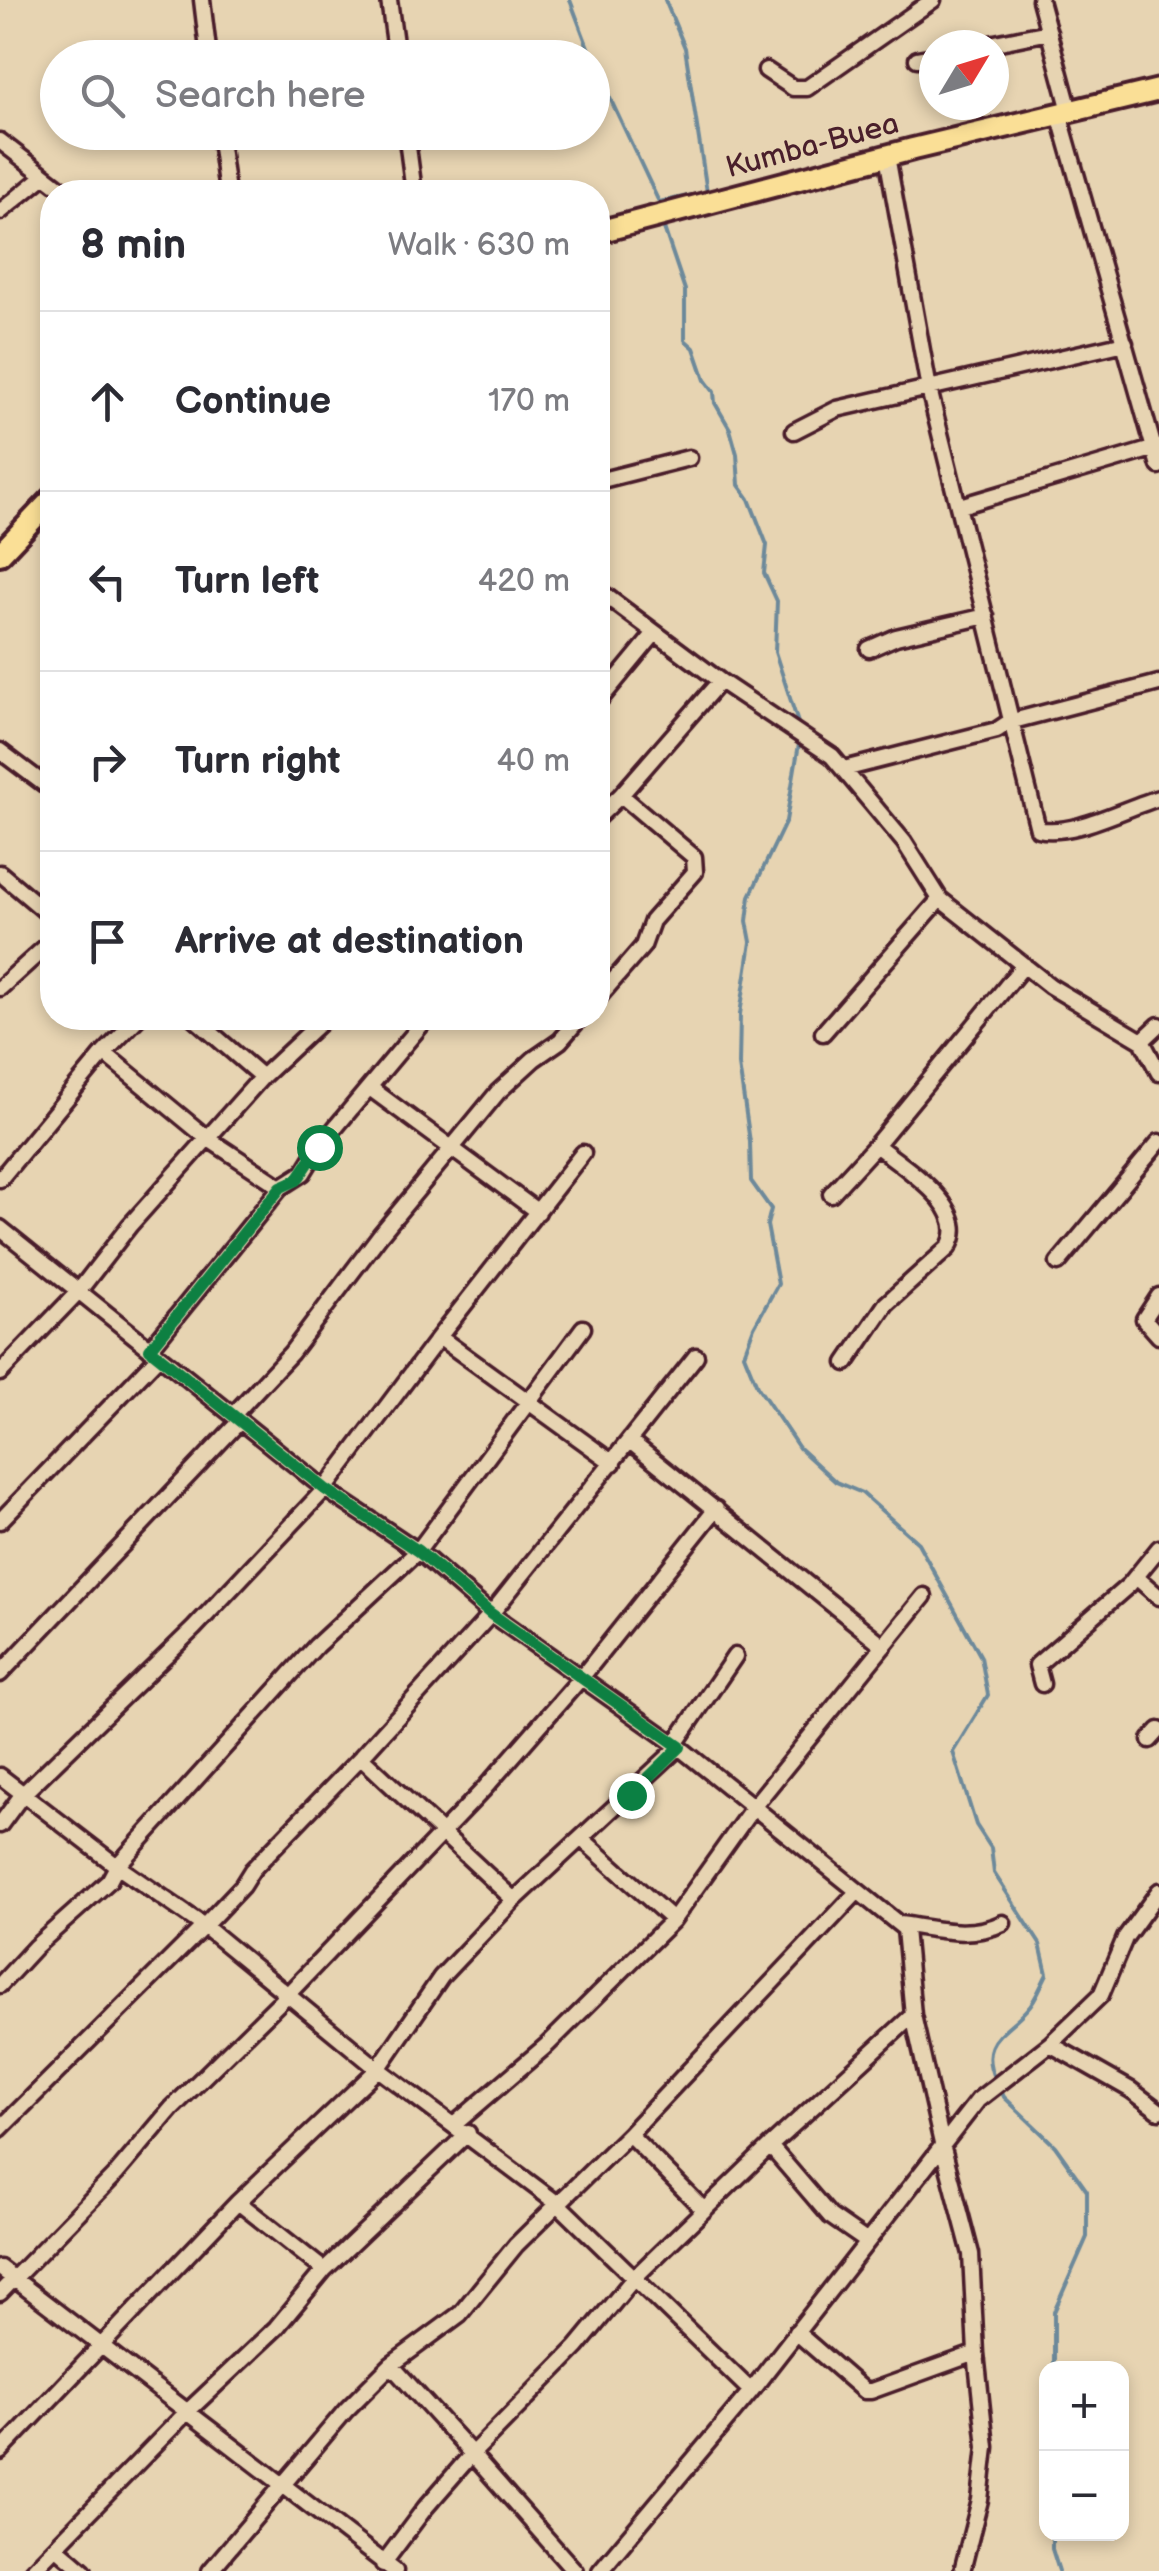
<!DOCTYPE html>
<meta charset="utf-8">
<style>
:root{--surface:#fff;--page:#f7f7f7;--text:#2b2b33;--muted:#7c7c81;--line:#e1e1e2}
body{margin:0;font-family:"Balsamiq Sans",sans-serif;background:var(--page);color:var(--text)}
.controls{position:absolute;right:30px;bottom:30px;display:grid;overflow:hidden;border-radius:20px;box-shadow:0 5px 15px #0003}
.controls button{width:90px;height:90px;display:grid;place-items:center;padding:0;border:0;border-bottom:2px solid var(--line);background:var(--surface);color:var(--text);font:50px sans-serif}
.compass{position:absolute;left:919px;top:30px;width:90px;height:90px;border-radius:50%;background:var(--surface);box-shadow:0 5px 15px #0003;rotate:52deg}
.stop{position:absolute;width:30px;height:30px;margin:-22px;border:8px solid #0b8043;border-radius:50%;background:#fff}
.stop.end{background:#0b8043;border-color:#fff;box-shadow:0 2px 10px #0008}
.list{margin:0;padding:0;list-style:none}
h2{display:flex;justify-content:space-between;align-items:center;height:130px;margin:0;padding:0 40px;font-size:42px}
h2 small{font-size:32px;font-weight:400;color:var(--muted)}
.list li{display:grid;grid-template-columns:65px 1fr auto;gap:30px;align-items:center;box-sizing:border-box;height:180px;padding:0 40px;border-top:2px solid var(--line)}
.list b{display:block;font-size:38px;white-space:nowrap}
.list em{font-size:32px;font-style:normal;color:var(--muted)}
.icon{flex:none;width:55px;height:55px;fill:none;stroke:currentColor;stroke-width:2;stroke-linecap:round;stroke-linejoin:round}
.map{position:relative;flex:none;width:1159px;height:2571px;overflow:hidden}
.search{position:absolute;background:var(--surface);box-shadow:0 5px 15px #0003;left:40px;top:40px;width:570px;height:110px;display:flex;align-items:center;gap:25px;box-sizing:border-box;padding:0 35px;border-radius:55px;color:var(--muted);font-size:38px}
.panel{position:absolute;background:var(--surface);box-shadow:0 5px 15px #0003;left:40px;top:180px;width:570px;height:850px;border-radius:40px}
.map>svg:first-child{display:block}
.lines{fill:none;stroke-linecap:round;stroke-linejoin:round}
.stream{stroke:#6d899a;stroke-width:4}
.minor-casing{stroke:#4a1f2b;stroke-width:21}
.highway-casing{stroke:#4a1f2b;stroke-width:28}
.minor{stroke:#e7d4b2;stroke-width:14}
.highway{stroke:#fadf96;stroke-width:20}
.route{stroke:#0b8043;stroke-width:12}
.labels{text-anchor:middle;stroke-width:8;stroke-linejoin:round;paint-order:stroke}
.street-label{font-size:30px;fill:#4a1f2b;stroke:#e7d4b2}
</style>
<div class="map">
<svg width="1159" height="2571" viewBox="0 0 1159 2571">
<rect width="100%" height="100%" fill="#e7d4b2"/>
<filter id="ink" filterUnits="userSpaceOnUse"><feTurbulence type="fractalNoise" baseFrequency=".01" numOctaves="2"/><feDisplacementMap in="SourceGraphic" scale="20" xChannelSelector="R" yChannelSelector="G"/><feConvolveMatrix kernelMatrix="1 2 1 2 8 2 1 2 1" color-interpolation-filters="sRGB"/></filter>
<g filter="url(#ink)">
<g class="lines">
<!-- stream -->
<path class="stream" d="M570,0l22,58
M592,60l66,140
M660,210l-1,-8 48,-10 -22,-144 -20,-48
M662,222l23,68v50l9,8 11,32 9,12 1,11 15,26 7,25 2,31 10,14 18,46 -3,28 13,28 -2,51 25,77
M800,738l-14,83 -36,75 -3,25 4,21 -11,72 -1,51 11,77 1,39 20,28 -4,16 11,59 -24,43 -10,27 13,32 42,62 37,34 26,11 56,50 63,114 7,38 -35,57 23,73 15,23 3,25 46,71 7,30c-6,11 -11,26 -20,35 -22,25 -50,31 -32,71
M1000,2088l4,9 51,49 32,45v46l-33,75v56
M1052,2534v15l7,22"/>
<!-- minor casing -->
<g class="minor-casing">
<path id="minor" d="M202,0l7,58
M389,0l8,58
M1040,0l30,111
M985,45l64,-13
M917,59l17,-3
M766,70l27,18h14l126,-88
M1059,114l100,352
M219,132l8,60
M406,132l8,60
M0,141l66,51
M887,156l42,233 109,440c35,8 86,-21 121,-31
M0,212l44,-36
M794,431l43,-22 288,-66
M598,481l91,-23
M960,506l199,-59
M598,590l122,91 112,75 72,86 36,57 110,87 92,55
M869,649l27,-12 90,-21
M598,702l57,-69
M0,751l52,39
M844,769l153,-39 12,-8 150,-39
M598,817l23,-22 99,-114
M0,873l52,44
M0,988l52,-47
M598,998l45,-52 9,-25 43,-49 -1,-15 -73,-62
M194,1018l68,59
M1159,1025l-17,16 17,32
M823,1033l117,-134
M104,1053l103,85 74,49
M370,1088l168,124
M0,1179l104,-126 34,-35
M831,1194l45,-49 148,-180
M0,1228l325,261 93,62 73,63 188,133 226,182 8,86 30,133 28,106 5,99 10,94 -6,53 -18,71
M1058,1263l101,-121
M1159,1296l-15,23 15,17
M439,1337l174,126
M150,1349l131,-162 22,-14 16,-26 108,-129
M846,1363l40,-59 62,-56c26,-39 -45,-81 -72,-103
M0,1373l78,-81 52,-67 132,-148 63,-59
M233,1415l58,-62 89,-118 118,-143 36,-33 26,-18 20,-23
M630,1441l254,205
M0,1521l159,-165
M1136,1577l23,20
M0,1674l240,-253
M1042,1684l-5,-19 92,-80 30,-37
M1150,1740l9,-10
M675,1744l60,-88
M361,1757l153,143
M0,1776l117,90 87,60 174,143 180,135 193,187
M0,1825l22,-30 172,-167 131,-139 114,-152 144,-184
M582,1839l91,81
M900,1924c35,5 70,15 103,-1
M0,1985l35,-38 74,-66 8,-15 199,-220 102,-95 165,-223
M1050,2044l51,-49 24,-57 34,-47
M455,2124l92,-79 126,-125 81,-114 170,-210
M0,2129l204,-203 38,-40 10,-16 109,-113 130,-143 205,-258
M629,2134l75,76
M770,2146l60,70 36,25
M238,2202l86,68
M0,2268l395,303
M0,2293l117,-120 55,-65 116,-114 195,-204 98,-112 135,-169
M796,2332l68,59h7l105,-38
M391,2365l81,89 105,-107 57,-69 136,-132 143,-131
M0,2452l238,-250 140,-133 63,-92 73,-77 165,-153
M56,2547l28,24
M383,2564l42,-56 47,-54 103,117
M32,2571l154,-158 90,-85 48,-58 144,-137
M210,2571l136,-161 45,-45 69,-51 56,-69 113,-111 229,-243
M600,2571l151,-180 227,-291 72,-56 81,46 28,21"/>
</g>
<!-- highway casing -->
<g class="highway-casing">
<path id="highway" d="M598,232l315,-83 246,-59
M0,554l52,-55"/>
</g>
<!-- minor -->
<use href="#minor" class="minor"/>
<!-- highway -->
<use href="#highway" class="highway"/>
</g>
</g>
<g class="lines" filter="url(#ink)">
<!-- route -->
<path class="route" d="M319,1147l-22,33 -16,7 -131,162 175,140 93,62 73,63 189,133 -49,48"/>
</g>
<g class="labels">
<!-- street labels -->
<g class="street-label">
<text transform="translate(812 145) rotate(-15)" y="10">Kumba-Buea</text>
</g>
</g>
</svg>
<div class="controls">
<button>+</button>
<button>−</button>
</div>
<svg class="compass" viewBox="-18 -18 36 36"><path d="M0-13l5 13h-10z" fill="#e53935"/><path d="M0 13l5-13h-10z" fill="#7c7c81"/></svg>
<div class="stop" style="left:319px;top:1147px"></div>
<div class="stop end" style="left:631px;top:1795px"></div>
<div class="search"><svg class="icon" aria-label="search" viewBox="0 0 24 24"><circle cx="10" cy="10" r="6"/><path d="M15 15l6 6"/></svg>Search here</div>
<section class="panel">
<h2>8 min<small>Walk · 630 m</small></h2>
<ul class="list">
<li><svg class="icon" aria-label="ahead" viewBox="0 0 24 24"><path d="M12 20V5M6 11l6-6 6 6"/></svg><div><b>Continue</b></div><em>170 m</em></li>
<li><svg class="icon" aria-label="left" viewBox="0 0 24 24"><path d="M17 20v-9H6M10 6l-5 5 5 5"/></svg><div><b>Turn left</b></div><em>420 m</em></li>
<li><svg class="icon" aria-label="right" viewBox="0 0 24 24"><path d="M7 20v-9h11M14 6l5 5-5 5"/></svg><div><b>Turn right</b></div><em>40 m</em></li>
<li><svg class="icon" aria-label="arrive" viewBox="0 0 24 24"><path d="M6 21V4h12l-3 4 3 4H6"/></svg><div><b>Arrive at destination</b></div></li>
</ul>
</section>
</div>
